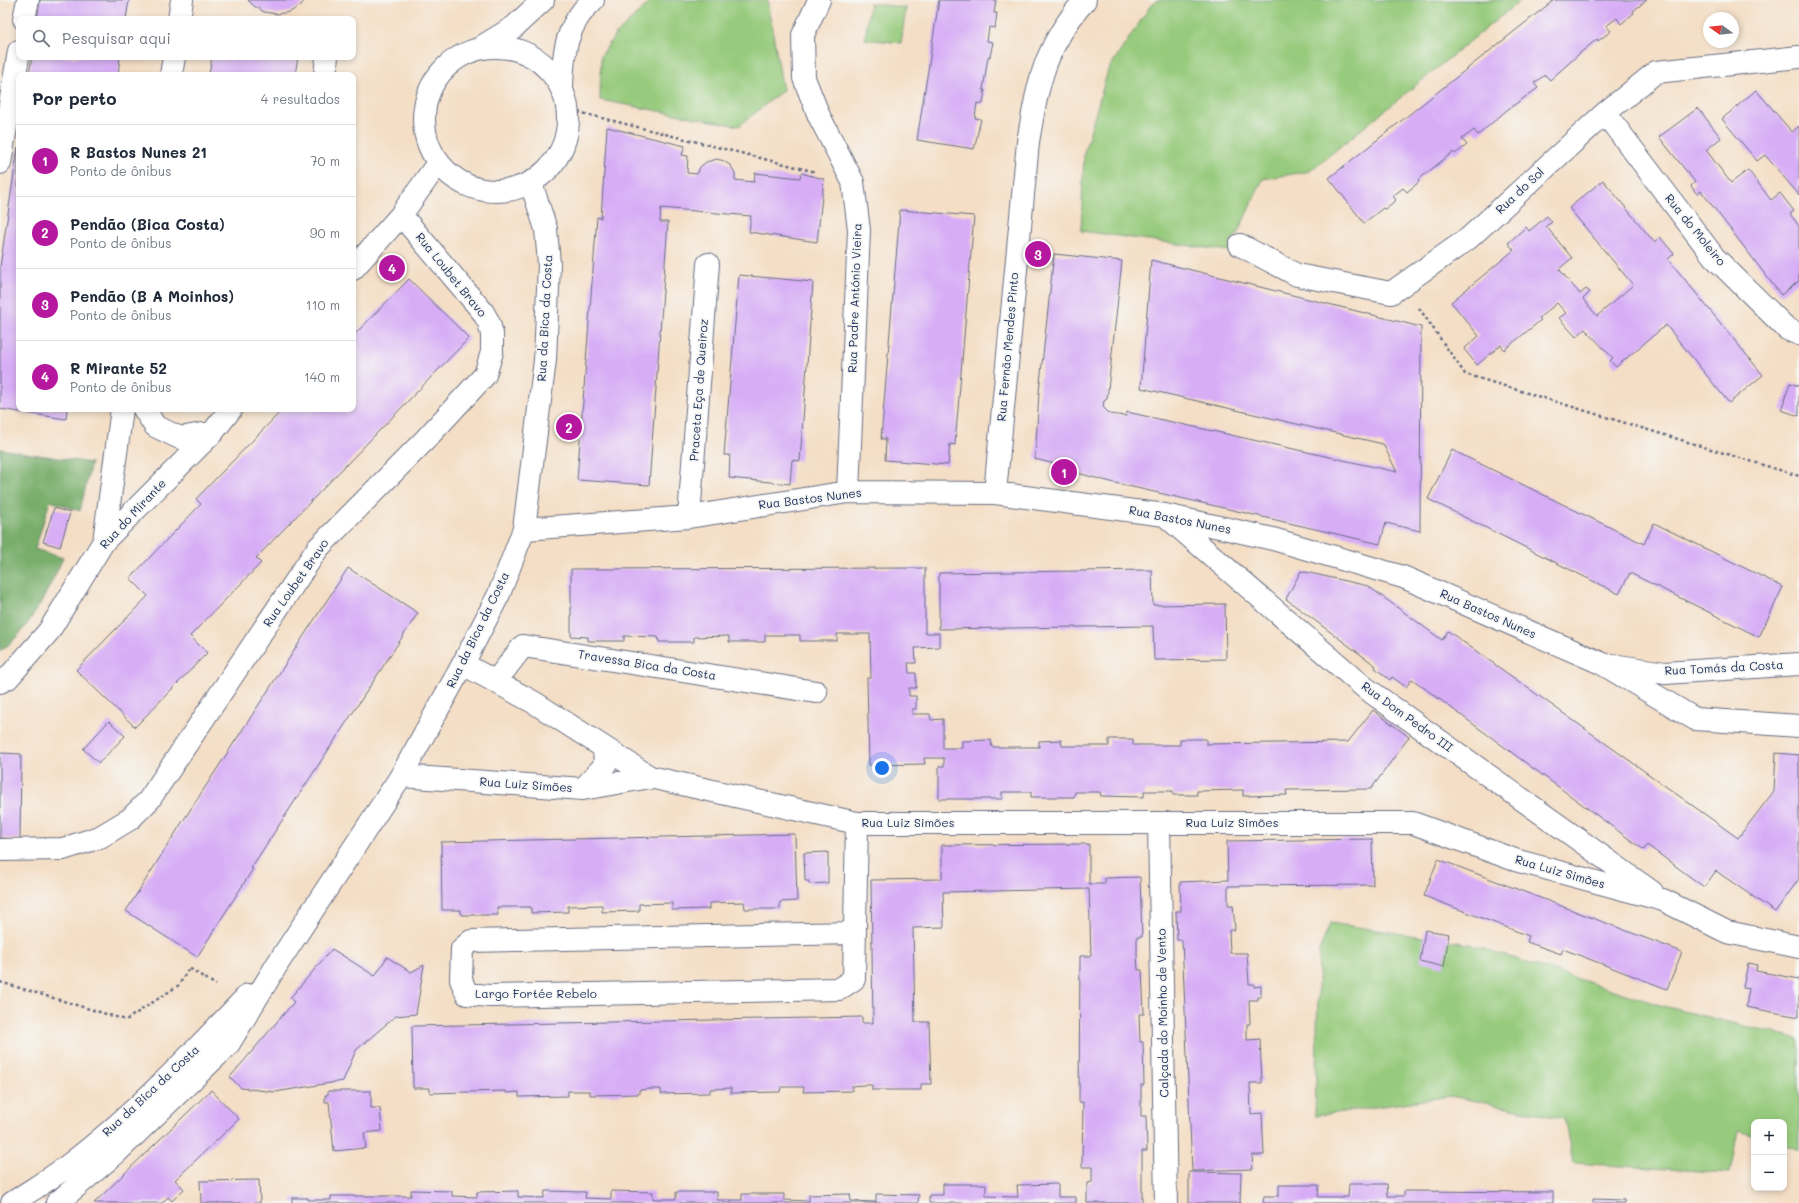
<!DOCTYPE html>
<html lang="pt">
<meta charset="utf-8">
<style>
:root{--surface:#fff;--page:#f2f2f3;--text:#1f2937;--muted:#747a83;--line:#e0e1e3;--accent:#b5179e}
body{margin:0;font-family:Mali,sans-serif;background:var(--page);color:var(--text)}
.controls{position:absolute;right:12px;bottom:12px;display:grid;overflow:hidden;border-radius:8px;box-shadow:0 2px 6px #0003}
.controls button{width:36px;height:36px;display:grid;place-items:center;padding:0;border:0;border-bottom:1px solid var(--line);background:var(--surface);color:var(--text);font:20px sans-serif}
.compass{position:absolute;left:1703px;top:12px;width:36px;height:36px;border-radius:50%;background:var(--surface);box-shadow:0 2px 6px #0003;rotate:285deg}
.you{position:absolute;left:882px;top:768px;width:14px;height:14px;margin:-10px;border:3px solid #fff;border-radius:50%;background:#1a73e8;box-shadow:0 0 0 6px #1a73e833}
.badge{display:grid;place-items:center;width:26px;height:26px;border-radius:50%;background:var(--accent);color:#fff;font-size:13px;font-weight:700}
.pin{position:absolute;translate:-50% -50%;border:2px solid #fff;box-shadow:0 1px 4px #0006}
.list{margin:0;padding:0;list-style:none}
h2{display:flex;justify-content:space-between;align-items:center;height:52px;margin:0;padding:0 16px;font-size:17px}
h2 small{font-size:13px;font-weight:400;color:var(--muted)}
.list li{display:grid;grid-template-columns:26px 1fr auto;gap:12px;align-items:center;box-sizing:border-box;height:72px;padding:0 16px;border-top:1px solid var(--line)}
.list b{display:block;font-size:15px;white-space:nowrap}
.list p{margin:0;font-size:13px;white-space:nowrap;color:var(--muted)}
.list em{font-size:13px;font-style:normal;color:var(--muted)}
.icon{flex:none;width:22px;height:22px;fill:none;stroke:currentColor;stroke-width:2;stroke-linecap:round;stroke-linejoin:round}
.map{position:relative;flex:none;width:1799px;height:1203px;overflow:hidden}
.search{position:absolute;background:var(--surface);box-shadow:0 2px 6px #0003;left:16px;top:16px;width:340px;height:44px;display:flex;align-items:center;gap:10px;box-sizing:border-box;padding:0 14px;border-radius:8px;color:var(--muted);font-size:15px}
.panel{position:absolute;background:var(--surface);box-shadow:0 2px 6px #0003;left:16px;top:72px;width:340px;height:340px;border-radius:8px}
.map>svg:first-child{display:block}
.green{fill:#96ca7b;stroke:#587c6c}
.forest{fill:#78ae6b;stroke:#4a6e64}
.building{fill:#d7adf6}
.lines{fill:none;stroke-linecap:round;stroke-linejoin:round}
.minor-casing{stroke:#676c82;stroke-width:24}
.tertiary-casing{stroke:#676c82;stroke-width:24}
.path{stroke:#676c82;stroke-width:2.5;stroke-dasharray:3 3;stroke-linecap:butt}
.minor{stroke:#fff;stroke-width:22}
.tertiary{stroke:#fff;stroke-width:22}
.labels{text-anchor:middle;stroke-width:3.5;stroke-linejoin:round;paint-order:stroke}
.street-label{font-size:12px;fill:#1b2f5e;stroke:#f6f6f2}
</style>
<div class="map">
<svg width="1799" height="1203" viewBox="0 0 1799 1203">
<rect width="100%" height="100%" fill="#f6f6f2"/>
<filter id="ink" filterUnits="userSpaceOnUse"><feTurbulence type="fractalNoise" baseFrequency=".025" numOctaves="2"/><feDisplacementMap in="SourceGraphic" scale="8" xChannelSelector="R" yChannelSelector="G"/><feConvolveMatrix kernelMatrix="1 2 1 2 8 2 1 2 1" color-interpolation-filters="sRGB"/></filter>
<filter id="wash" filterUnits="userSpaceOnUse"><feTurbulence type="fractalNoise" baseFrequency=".012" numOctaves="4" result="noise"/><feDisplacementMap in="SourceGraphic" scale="16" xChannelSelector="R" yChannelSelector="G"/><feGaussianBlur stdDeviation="0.9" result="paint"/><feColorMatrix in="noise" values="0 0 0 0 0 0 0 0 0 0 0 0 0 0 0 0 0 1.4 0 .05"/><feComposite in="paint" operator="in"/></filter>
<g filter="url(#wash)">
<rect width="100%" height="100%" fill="#f4dec5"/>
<!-- green -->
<path class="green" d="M652,0h115l16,90 -44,36 -139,-26 1,-44 14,-21z
M1157,0h364l-211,171 -47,8 -34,72 -148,-20 3,-78 24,-83 43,-65z
M870,3l36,5 -5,35 -36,-4z
M1330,923l139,21 194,62 136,33v111l-15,-5v-23h-30v13l-16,-5 -8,43 -157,-10 -9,-45 -114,-22 -135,20 4,-165z"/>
<!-- forest -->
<path class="forest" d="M0,449l91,14 -11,48 -30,-10 -15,48 28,9c-14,30 -34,75 -63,93z"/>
<g id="blocks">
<!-- building -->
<path class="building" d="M40,0h89l-3,19h-89z
M248,0h57l-4,5 -11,7 -13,2 -13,-2 -10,-6z
M939,0h57l-2,13h3l-2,15 -6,-1 -2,14 6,1 -3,15h-2l-5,33h2l-2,14 -6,-1 -2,15 6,1 -7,30 -57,-9z
M1554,0h93l-14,11 1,2 -13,11 -4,-6 -11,8 5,5 -13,10 -1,-2 -18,15 -29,26 -5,-5 -11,8 4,5 -31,22 -29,25 -4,-5 -12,9 5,6 -12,9 -2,-2 -35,28 1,2 -12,10 -4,-4 -10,8 3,4 -11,9 -2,-1 -19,15 -35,-45z
M32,57h88l-2,18h-89z
M212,57h86l-3,18h-86z
M1756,90l36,42 7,-6v69l-34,-40 -8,6 -35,-42z
M1698,108l23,30 -15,12 25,33 17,-13 23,30 9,-7 14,18 -4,3 9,12v55l-18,14 -80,-104 -4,3 -6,-8 4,-4 -36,-45z
M607,127l78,19 -3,9 6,1 -1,17 10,1 3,-7 6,-5 11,-3 7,2 7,5 4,7v7l19,2 1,-9 45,5 1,-5 23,6 -7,63 -68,-10 2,-16 -90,-8 -1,14h8l-19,263 -72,-5 20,-263 4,1z
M18,147l1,262h48l-1,10 -66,-10v-142z
M1603,180l51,62 6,-5 14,17 -6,5 95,116 -34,28 -63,-78 -50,42 -6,-6 3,-3 -28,-29 -9,8 -17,-19 7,-5 -9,-10 -18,15 2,2 -37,30 -3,-5 -24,20 -13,-16 15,-13 -28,-34 63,-52 -6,-7 18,-16 3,4 18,-15 5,6 -6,4 26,32 -13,11 21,25 6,-5 4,3 -7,7 14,17 36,-31 -64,-77z
M900,210l74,6 -19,229 -5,-1 -2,21 -63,-5 1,-21h-5z
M1054,254l68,7 -15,138 -3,2 -1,6 7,7 16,2 1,-4 270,60 -14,-28 -242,-56 10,-128 270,67 -1,204 -34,-8 -6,21 -269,-62 -41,-11 1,-3 -36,-9 4,-67z
M739,275l74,7 -13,179 -8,-1 -2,24 -61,-6 1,-23h-6z
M409,279l60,59 -213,220 5,5 -71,73 17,17 -72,74 -59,-57 72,-74 -18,-18 71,-74 -5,-5 87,-90h70v-73z
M1790,383l9,3v30l-18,-6z
M1452,450l192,94 10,-21 129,64 -24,50 -129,-64 -11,21 -191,-95z
M54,508l16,5 -10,34 -17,-5z
M348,568l70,45 -167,255 2,1 -56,88 -71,-46 55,-87z
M925,568v65h14v14l-24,1 1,15h-8l1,10h7v15h-7v8h7v13h-4v5h18l1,6 12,-1v29h19v-7l29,-1 1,7h47v-6l22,-1 1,6h47v-7h24v6h47v-6h26v5l142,-2 25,-32 36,27 -38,52 -85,1 1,5 -44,1v-6l-46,1v4h-24v-4h-29v6l-43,-1 -1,-4h-25l-1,5h-43v-5h-29v7h-63v-33h5v-8h-20l1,6 -56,1 -2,-87h4l-1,-44h-33v7h-37v-6h-35v7h-36v-6l-35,1v5h-35l-1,-5 -34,-1v5h-36v-4l-17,-1v-67z
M1152,570l1,35 72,-1 1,55 -72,1 -1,-34 -214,3v-56z
M1301,571l67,15 74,54 6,-9 290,207 36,-47 2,-38 23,2v124l-24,33 -59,-41 -12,16 -57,-42 -3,5 -232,-171 -6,8 -14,-10 -2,3 -15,-12 1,-2 -90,-67z
M109,721l16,15 -26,27 -16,-14z
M0,753l21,1 -1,85 -20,-1z
M795,834l2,67 -17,1v7h-35l-1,-7 -35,1v6l-37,1v-7l-33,1v7l-37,1v-7l-34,1v6l-37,1v-6h-34l1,8h-37v-5h-19l-1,-68z
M1372,839l1,46 -145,1v19h5l2,25h-6l1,23h17l2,31h5v3l7,-1v11h-3v3h-9l1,24h-3v16l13,-1 2,44h-12l1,31 11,-1 2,42h-12l1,14 -61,2 -10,-231h-5l-1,-29h5l-1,-29 48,-2 -1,-39z
M1089,844v40h16v-6l35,-1 2,60h-5v18l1,15h4l2,44h-5l1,28h3l1,43h-3v31h5l1,35h-5v52h-55v-20l5,-1v-15h-10l1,-65h-4l1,-146h11l-2,-67 -146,3 1,35 -31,1 2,94h14l2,62h-10v6h-49v-5h-9l-11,1v5l-49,1 1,-5h-23l-1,5 -49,1v-5l-21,1v4l-49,1v-5h-11l-11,1v4l-49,1v-4h-22v5l-49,1v-5l-13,1v-2l-76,2v-5h-17l-1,-62 450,-9v6h11l-2,-143 71,-1v-34z
M828,852v31l-19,1v-3h-4l-1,-28z
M1438,859l244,93 -15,37 -104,-40 -2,5 -34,-12 2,-6 -105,-40z
M1425,930l24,4 -5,33 -24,-6z
M332,949l43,27 12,-19 24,15 13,-7 -8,49 -20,2 -40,34 -13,31 -68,11 -34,-4 -11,-11 64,-75 -4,-4z
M1748,963l9,2 -1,6 43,8v38l-53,-10 3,-18 -6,-1z
M211,1090l28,29 -64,61 9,9 -12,12 -4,-4 -6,6h-68z
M328,1091h43v17h9l2,23 -18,2 2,15 -32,3 -5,-49h-4v-7h3z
M1189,1172l52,1 -1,30h-51z
M259,1180l1,23h-59l-1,-22z
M943,1184h43v12l32,1 -1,-12 41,-1v13h18v6h-147v-8h14z
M1349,1184h38l1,12h16v-5l149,1v11h-290l1,-7h15v-11h40l-1,12h30z
M411,1190l41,1v5l25,1v-5l41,-1v6l26,1 1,-7 41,1 -1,6 26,1v-8l42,1v7h23v-7h41v8h25v-6h42v6l25,1v-6l41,-1 1,7 24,1v1h-583v-5h16v2h23v-4h80z
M876,1194l43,1 -1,8h-42z
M1593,1199l31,1v3h-31z"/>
</g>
</g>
<g filter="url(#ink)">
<use href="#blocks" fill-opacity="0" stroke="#676c82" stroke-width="1"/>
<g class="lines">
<!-- minor casing -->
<g class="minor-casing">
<path id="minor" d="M819,0l-16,35 1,43 15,38 34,66 6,48 -11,262
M24,19l4,-19
M179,19l3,-19
M171,75l3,-18
M325,75l2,-18
M1605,113l109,144 73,72 12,5
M0,163l19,-112
M1240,245l57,30 94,18 78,-55 136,-125 51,-41 143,-15
M353,269l48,-54 37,-52
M144,409l11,17 25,12 33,-6
M995,493l33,-351c10,-59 16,-95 57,-142
M689,517l19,-253
M1167,517l197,170 288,205
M524,529l165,-12 159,-25 147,1 170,22 108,24 130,38 198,86 94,56 104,7
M104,541l18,-132
M463,664l72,39 115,74 207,46h556l102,37 148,40 64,32 72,15
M1612,665l53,8 134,-9
M496,681l27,-35 293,46
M0,682l8,-4 41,-47 55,-90 109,-109 18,-23
M401,776l182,13 67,-12
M583,789l22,-24 -1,-17
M1159,823l7,380
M0,850l63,-1 37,-12 30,-18 19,-19 169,-252 105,-106 62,-67 7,-23v-18l-3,-11 -6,-11 -82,-97
M855,933l-384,8 -9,8 -1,31 6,14 23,2 349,-7 15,-10 3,-156"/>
</g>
<!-- tertiary casing -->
<g class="tertiary-casing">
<path id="tertiary" d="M483,46l31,-19 29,-27
M424 119a72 72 0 1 1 144 0a72 72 0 1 1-144 0Z
M562,87c1,-34 4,-63 31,-87
M12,1203c19,-13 40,-25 58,-39 65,-50 122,-110 178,-169
M57,1203l60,-51 111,-107 50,-82 123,-187 62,-112 36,-70 25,-65 21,-169 4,-96 -3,-35 -15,-46"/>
</g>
<!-- path -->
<path class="path" d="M578,112l238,60
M1419,308l46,66 334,102
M0,982l126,38 53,-35 10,-17 27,17"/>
<!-- minor -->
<use href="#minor" class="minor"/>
<!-- tertiary -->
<use href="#tertiary" class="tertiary"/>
</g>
</g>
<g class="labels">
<!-- street labels -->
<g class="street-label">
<text transform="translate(1520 191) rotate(-43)" y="4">Rua do Sol</text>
<text transform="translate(1695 230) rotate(51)" y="4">Rua do Moleiro</text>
<text transform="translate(451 275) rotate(51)" y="4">Rua Loubet Bravo</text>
<text transform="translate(855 298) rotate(-88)" y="4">Rua Padre António Vieira</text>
<text transform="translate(545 318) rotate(-87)" y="4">Rua da Bica da Costa</text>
<text transform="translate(1008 347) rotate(-85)" y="4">Rua Fernão Mendes Pinto</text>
<text transform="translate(699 390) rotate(-86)" y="4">Praceta Eça de Queiroz</text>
<text transform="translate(810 499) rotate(-7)" y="4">Rua Bastos Nunes</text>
<text transform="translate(133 514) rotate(-47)" y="4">Rua do Mirante</text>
<text transform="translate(1180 520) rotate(11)" y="4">Rua Bastos Nunes</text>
<text transform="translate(296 583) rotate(-55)" y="4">Rua Loubet Bravo</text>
<text transform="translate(1488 614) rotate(24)" y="4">Rua Bastos Nunes</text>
<text transform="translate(478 630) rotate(-64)" y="4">Rua da Bica da Costa</text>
<text transform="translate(647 665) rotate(9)" y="4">Travessa Bica da Costa</text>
<text transform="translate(1724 668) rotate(-3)" y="4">Rua Tomás da Costa</text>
<text transform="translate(1407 717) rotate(36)" y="4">Rua Dom Pedro III</text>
<text transform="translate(526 785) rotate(4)" y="4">Rua Luiz Simões</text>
<text x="908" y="827">Rua Luiz Simões</text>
<text x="1232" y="827">Rua Luiz Simões</text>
<text transform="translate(1560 872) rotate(16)" y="4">Rua Luiz Simões</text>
<text x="536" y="998">Largo Fortée Rebelo</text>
<text transform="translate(1163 1013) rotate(-91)" y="4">Calçada do Moínho de Vento</text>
<text transform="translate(151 1091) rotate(-43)" y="4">Rua da Bica da Costa</text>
</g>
</g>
</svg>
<div class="controls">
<button>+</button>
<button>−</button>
</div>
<svg class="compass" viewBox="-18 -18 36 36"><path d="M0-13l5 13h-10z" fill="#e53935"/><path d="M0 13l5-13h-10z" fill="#747a83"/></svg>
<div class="you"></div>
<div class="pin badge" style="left:1064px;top:472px">1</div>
<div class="pin badge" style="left:569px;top:427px">2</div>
<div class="pin badge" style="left:1038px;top:254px">3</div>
<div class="pin badge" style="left:392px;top:268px">4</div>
<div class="search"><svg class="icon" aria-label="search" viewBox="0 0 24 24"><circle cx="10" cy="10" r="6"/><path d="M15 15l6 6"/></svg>Pesquisar aqui</div>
<section class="panel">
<h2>Por perto<small>4 resultados</small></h2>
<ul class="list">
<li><span class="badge">1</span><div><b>R Bastos Nunes 21</b><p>Ponto de ônibus</p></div><em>70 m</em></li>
<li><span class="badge">2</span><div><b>Pendão (Bica Costa)</b><p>Ponto de ônibus</p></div><em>90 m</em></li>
<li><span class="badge">3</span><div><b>Pendão (B A Moinhos)</b><p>Ponto de ônibus</p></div><em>110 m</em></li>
<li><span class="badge">4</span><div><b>R Mirante 52</b><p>Ponto de ônibus</p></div><em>140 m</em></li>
</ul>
</section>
</div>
